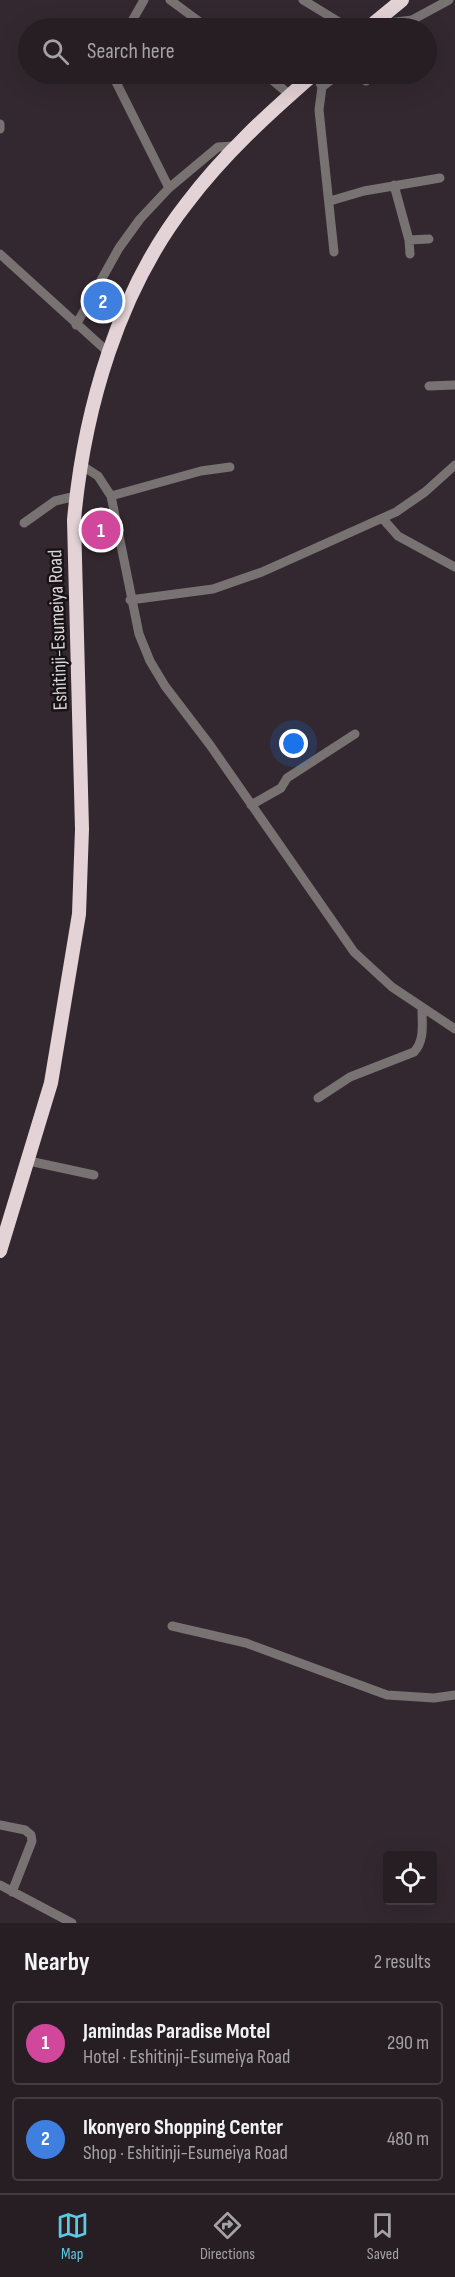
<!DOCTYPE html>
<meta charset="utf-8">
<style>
:root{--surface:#261e23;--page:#322b30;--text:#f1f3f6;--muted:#a4a2a6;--line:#423c41;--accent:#5bc8e6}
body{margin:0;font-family:"Sofia Sans Condensed",sans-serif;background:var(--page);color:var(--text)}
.controls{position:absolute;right:18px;bottom:18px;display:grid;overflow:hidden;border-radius:6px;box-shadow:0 6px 24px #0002}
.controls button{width:54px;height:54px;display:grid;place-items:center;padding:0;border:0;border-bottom:2px solid var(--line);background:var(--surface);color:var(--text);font:30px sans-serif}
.you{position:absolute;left:294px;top:744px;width:21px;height:21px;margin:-15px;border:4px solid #fff;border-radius:50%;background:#1a73e8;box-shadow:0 0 0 9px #1a73e833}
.badge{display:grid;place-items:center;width:39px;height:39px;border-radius:50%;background:var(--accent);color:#fff;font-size:20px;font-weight:700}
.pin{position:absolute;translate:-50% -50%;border:3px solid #fff;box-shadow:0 2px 6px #0006}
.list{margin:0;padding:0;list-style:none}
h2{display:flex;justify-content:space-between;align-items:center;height:78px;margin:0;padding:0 24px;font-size:26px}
h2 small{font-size:20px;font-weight:400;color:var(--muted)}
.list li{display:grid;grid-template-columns:39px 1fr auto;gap:18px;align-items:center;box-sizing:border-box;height:84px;margin:0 12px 12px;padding:0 12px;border:2px solid var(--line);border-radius:6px}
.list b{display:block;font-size:22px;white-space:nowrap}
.list p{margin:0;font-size:20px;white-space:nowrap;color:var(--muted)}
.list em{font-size:20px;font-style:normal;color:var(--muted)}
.icon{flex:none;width:33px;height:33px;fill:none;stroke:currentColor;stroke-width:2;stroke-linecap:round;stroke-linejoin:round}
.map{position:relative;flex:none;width:455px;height:1923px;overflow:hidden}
.search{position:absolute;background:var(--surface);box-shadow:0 6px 24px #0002;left:18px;right:18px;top:18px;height:66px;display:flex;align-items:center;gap:15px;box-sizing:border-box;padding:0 21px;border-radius:33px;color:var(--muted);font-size:22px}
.sheet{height:270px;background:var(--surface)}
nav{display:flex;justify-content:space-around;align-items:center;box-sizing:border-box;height:84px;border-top:2px solid var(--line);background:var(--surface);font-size:16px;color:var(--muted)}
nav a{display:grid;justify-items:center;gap:3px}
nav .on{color:var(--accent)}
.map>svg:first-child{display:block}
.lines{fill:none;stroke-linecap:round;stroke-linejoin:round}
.minor{stroke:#787273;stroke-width:9}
.highway{stroke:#e4d3d6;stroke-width:14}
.labels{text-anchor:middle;stroke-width:5;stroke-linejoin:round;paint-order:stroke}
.street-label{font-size:20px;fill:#dad3d7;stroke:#171315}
</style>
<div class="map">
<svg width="455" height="1923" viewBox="0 0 455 1923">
<rect width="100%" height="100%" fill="#33282f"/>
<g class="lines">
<!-- minor -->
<path class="minor" d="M170,0l38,28
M303,0l46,28
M372,25l40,-5 37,-20
M128,28l16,-28
M112,74l57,114
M265,74l25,21
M316,74l6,13 -3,23 15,142
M359,74l7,7
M322,87l17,-13
M0,124v5
M394,185l15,55 1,14
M330,201l34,-10 76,-13
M409,240l20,-1
M0,254l109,99
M76,325l43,-77 21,-29 29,-31 49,-41 16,-1
M429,386l26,-1
M81,465l17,11 13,20 28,138 11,27 15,25 45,59 144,207 38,35 63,42
M111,496l90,-25 29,-4
M383,519l15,17 57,31
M24,523l31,-22 21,-5
M130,600l83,-11 49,-17 134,-60 29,-20 30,-27
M251,805l30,-17 6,-10 68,-44
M318,1098l32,-21 64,-25c11,-12 8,-28 8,-43
M29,1161l65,14
M172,1626l74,17 141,52 47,3 21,-3
M0,1825l25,5 6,5 1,6 -20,51
M0,1885l72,38"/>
<!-- highway -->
<path class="highway" d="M368,28l34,-28
M0,1251l51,-168 28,-169 3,-85 -8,-309c10,-110 44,-229 113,-317 37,-49 81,-89 127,-129"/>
</g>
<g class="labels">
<!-- street labels -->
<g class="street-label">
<text transform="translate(57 630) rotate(-92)" y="7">Eshitinji-Esumeiya Road</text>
</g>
</g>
</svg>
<div class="controls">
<button><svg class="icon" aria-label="locate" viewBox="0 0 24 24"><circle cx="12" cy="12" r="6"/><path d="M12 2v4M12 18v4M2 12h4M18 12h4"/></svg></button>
</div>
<div class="you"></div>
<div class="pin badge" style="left:101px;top:530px;background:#d1479c">1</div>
<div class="pin badge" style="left:103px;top:301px;background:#3f7fe0">2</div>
<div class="search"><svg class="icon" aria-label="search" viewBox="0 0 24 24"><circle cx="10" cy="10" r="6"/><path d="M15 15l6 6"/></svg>Search here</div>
</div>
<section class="sheet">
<h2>Nearby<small>2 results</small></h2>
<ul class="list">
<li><span class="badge" style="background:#d1479c">1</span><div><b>Jamindas Paradise Motel</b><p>Hotel · Eshitinji-Esumeiya Road</p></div><em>290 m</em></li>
<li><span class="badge" style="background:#3f7fe0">2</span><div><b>Ikonyero Shopping Center</b><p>Shop · Eshitinji-Esumeiya Road</p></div><em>480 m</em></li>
</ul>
</section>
<nav>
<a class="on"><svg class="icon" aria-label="map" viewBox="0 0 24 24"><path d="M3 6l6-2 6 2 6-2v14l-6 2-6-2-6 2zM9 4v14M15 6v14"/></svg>Map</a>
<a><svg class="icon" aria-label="directions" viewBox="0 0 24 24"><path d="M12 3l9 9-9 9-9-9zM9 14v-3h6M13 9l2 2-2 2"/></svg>Directions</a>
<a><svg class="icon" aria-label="saved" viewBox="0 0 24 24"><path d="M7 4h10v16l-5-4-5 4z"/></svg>Saved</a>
</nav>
